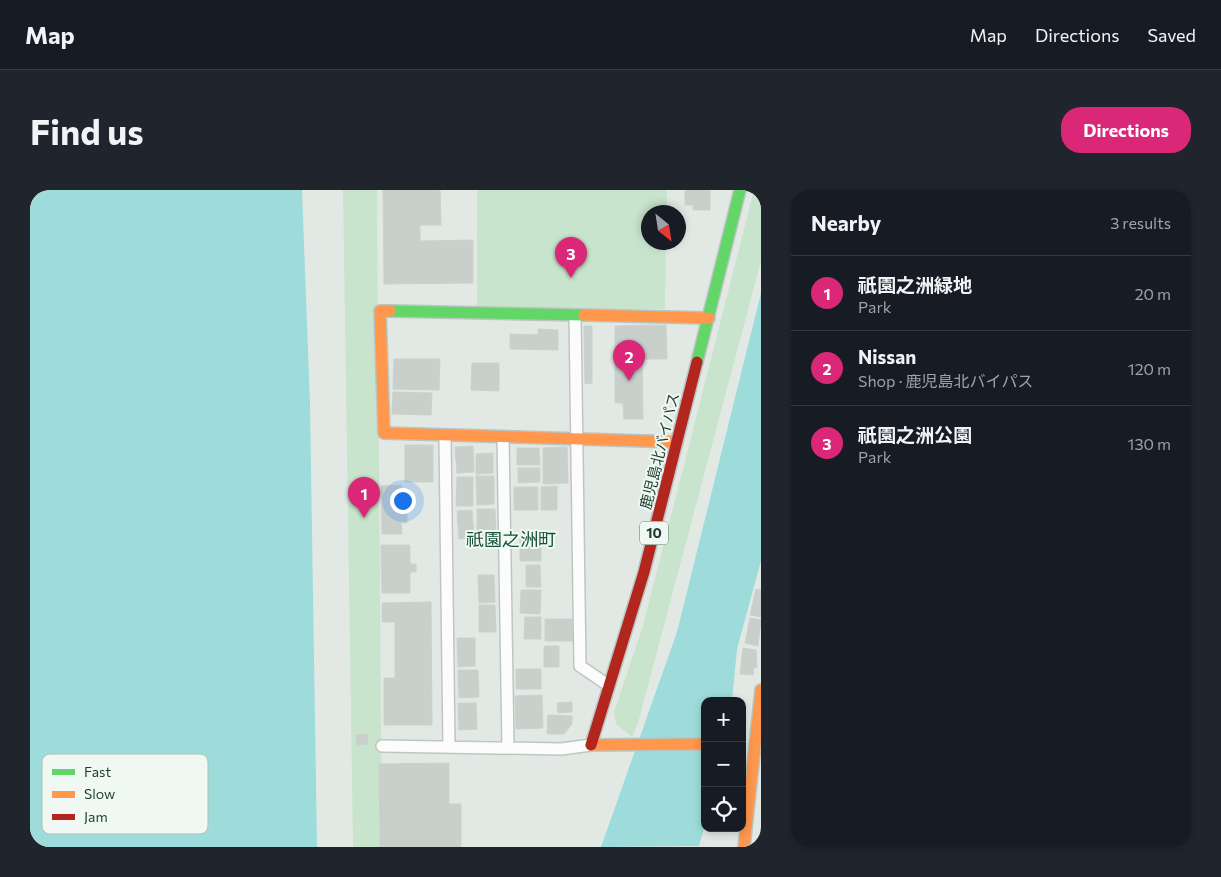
<!DOCTYPE html>
<meta charset="utf-8">
<style>
:root{--surface:#171b24;--page:#20242c;--text:#f1f3f6;--muted:#9ea1a6;--line:#363941;--accent:#db2777}
body{margin:0;font-family:Commissioner,"Noto Sans JP",sans-serif;background:var(--page);color:var(--text)}
.controls{position:absolute;right:15px;bottom:15px;display:grid;overflow:hidden;border-radius:10px;box-shadow:0 2px 8px #0003}
.controls button{width:45px;height:45px;display:grid;place-items:center;padding:0;border:0;border-bottom:1px solid var(--line);background:var(--surface);color:var(--text);font:25px sans-serif}
.compass{position:absolute;left:611px;top:15px;width:45px;height:45px;border-radius:50%;background:var(--surface);box-shadow:0 2px 8px #0003;rotate:150deg}
.you{position:absolute;left:372px;top:310px;width:18px;height:18px;margin:-12px;border:4px solid #fff;border-radius:50%;background:#1a73e8;box-shadow:0 0 0 8px #1a73e833}
.badge{display:grid;place-items:center;width:32px;height:32px;border-radius:50%;background:var(--accent);color:#fff;font-size:16px;font-weight:700}
.pin{position:absolute;translate:-50% -41px;filter:drop-shadow(0 1px 2px #0008)}
.pin::after{content:'';position:absolute;top:26px;width:18px;height:15px;background:inherit;clip-path:polygon(0 0,100% 0,50% 100%)}
.list{margin:0;padding:0;list-style:none}
h2{display:flex;justify-content:space-between;align-items:center;height:65px;margin:0;padding:0 20px;font-size:21px}
h2 small{font-size:16px;font-weight:400;color:var(--muted)}
.list li{display:grid;grid-template-columns:32px 1fr auto;gap:15px;align-items:center;box-sizing:border-box;height:75px;padding:0 20px;border-top:1px solid var(--line)}
.list b{display:block;font-size:19px;white-space:nowrap}
.list p{margin:0;font-size:16px;white-space:nowrap;color:var(--muted)}
.list em{font-size:16px;font-style:normal;color:var(--muted)}
.icon{flex:none;width:28px;height:28px;fill:none;stroke:currentColor;stroke-width:2;stroke-linecap:round;stroke-linejoin:round}
.map{position:relative;flex:none;width:731px;height:657px;overflow:hidden;border-radius:20px}
header{display:flex;align-items:center;gap:30px;box-sizing:border-box;height:70px;padding:0 25px;background:var(--surface);border-bottom:1px solid var(--line)}
header strong{font-size:24px}
nav{display:flex;gap:28px;margin-inline-start:auto;font-size:18px}
.intro{display:flex;align-items:center;justify-content:space-between;box-sizing:border-box;height:120px;padding:0 30px}
h1{margin:0;font-size:35px}
.button{padding:12px 22px;border-radius:20px;background:var(--accent);color:#fff;font-size:18px;font-weight:700}
main{display:flex;gap:30px;padding:0 30px}
aside{flex:1;background:var(--surface);border-radius:20px;box-shadow:0 2px 8px #0003}
.map>svg:first-child{display:block}
.green{fill:#c9e4cd}
.water{fill:#9ddcda}
.building{fill:#c9d0cc;stroke:#cbd2ce}
.lines{fill:none;stroke-linecap:round;stroke-linejoin:round}
.street-casing{stroke:#bfc6c2;stroke-width:14}
.fast-casing{stroke:#bbc5c0;stroke-width:14}
.slow-casing{stroke:#bbc5c0;stroke-width:14}
.jam-casing{stroke:#bbc5c0;stroke-width:14}
.street{stroke:#fbfcfb;stroke-width:11}
.fast{stroke:#63d668;stroke-width:11}
.slow{stroke:#ff974d;stroke-width:11}
.jam{stroke:#b3261e;stroke-width:11}
.labels{text-anchor:middle;stroke-width:4;stroke-linejoin:round;paint-order:stroke}
.shield{fill:#eff8f2;stroke:#5d756a;stroke-width:1}
.shield-label{font-size:14px;font-weight:bold;fill:#1e3d2f}
.street-label{font-size:15px;fill:#1e3d2f;stroke:#eff8f2}
.quarter-label{font-size:18px;fill:#185139;stroke:#eff8f2}
.key{fill:#eff8f2;stroke:#b0c0b8;stroke-width:1}
.key-label{font-size:14px;fill:#1e3d2f}
</style>
<header>
<strong>Map</strong>
<nav><a>Map</a><a>Directions</a><a>Saved</a></nav>
</header>
<div class="intro"><h1>Find us</h1><a class="button">Directions</a></div>
<main>
<div class="map">
<svg width="731" height="657" viewBox="0 0 731 657">
<rect width="100%" height="100%" fill="#e2e9e5"/>
<!-- green -->
<path class="green" d="M313,0h34l5,657h-29z
M447,0h190v22h-19v30l18,1 -1,66 -188,-1z
M724,0h7v71l-123,462 -6,14 -16,-13 -2,-12 30,-90z"/>
<!-- water -->
<path class="water" d="M0,0h272l8,214 7,443h-287z
M731,103v268l-24,88 -5,52h-27v124l-6,21 -98,1 76,-215z"/>
<!-- building -->
<path class="building" d="M353,0h57l1,35h-21v16l53,-1v43l-89,1z
M655,0h25v20h-17v-5h-8z
M636,135l1,34h-25l1,60h-19l-1,-16h-8v-77z
M554,136h8v57l-7,1z
M508,139l20,1v20l-48,-1v-15l28,1z
M364,169h46l-1,31 -46,-1z
M442,173h27v28l-28,-1z
M363,202l39,1 -1,22 -39,-1z
M375,255h28v37h-28z
M443,256l1,26 -17,1 -2,-26z
M537,257l1,36 -25,1v-36z
M487,258h22l1,17h-23z
M463,263v20l-17,1v-20z
M488,278h22v14l-22,1z
M446,286h18v28l-17,1z
M427,287h16v29h-17z
M371,295v25h6v13h-6l1,11h-20l-1,-48z
M527,296v24h-16v-23z
M484,297h24v23h-24z
M447,319h18l1,30 -19,1z
M442,320l2,28 -15,1 -2,-28z
M490,347h21v24h-21z
M351,355h29v19h6v8h-6v21h-28z
M496,375h14l1,22h-15z
M448,385h16l1,27 -16,1z
M726,399l5,1v27l-11,-2z
M491,400h20l-1,24 -20,-1z
M401,412l1,123h-48v-47h11v-56h-13v-19z
M449,415h16l1,27h-17z
M495,427h16v22h-17z
M720,428l11,2 -3,26 -13,-3z
M515,429h27l1,22h-28z
M427,448h18v28l-17,1z
M514,456h15v21h-15z
M713,458l13,2 1,18 -3,-1 -1,8 -13,-1z
M486,479h25v20h-25z
M428,480h20l1,27 -20,1z
M512,505l1,33 -27,1 -1,-33z
M542,512v10l-14,1 -1,-10z
M428,513h18l1,26 -18,1z
M518,525l24,1v8l-8,10h-17z
M337,544l1,10 -11,1 -1,-10z
M419,573v41h12v43h-81l-1,-83z"/>
<g class="lines">
<!-- street casing -->
<g class="street-casing">
<path id="street" d="M545,125l5,351 28,19
M415,247l4,310
M473,247l5,310
M352,556l179,3 30,-4"/>
</g>
<!-- fast casing -->
<g class="fast-casing">
<path id="fast" d="M360,121l194,4
M667,172l43,-172"/>
</g>
<!-- slow casing -->
<g class="slow-casing">
<path id="slow" d="M360,121h-10l4,122 293,9
M554,125l125,3
M561,555l114,-1
M714,657l17,-157"/>
</g>
<!-- jam casing -->
<g class="jam-casing">
<path id="jam" d="M561,555l53,-173 53,-210"/>
</g>
<!-- street -->
<use href="#street" class="street"/>
<!-- fast -->
<use href="#fast" class="fast"/>
<!-- slow -->
<use href="#slow" class="slow"/>
<!-- jam -->
<use href="#jam" class="jam"/>
</g>
<g class="labels">
<!-- shield labels -->
<rect class="shield" x="610" y="331.5" width="28" height="23" rx="4"/>
<g class="shield-label">
<text x="624" y="348">10</text>
</g>
<!-- street labels -->
<g class="street-label">
<text transform="translate(630 261) rotate(-76)" y="5">鹿児島北バイパス</text>
</g>
<!-- quarter labels -->
<g class="quarter-label">
<text x="481" y="356">祇園之洲町</text>
</g>
</g>
<!-- legend -->
<rect x="12" y="564" width="166" height="80" rx="8" class="key"/>
<rect x="22" y="579" width="23" height="6" fill="#63d668"/>
<rect x="22" y="601" width="23" height="7" fill="#ff974d"/>
<rect x="22" y="624" width="23" height="6" fill="#b3261e"/>
<g class="key-label">
<text x="54" y="587">Fast</text>
<text x="54" y="609">Slow</text>
<text x="54" y="632">Jam</text>
</g>
</svg>
<div class="controls">
<button>+</button>
<button>−</button>
<button><svg class="icon" aria-label="locate" viewBox="0 0 24 24"><circle cx="12" cy="12" r="6"/><path d="M12 2v4M12 18v4M2 12h4M18 12h4"/></svg></button>
</div>
<svg class="compass" viewBox="-18 -18 36 36"><path d="M0-13l5 13h-10z" fill="#e53935"/><path d="M0 13l5-13h-10z" fill="#9ea1a6"/></svg>
<div class="you"></div>
<div class="pin badge" style="left:334px;top:328px">1</div>
<div class="pin badge" style="left:599px;top:191px">2</div>
<div class="pin badge" style="left:541px;top:88px">3</div>
</div>
<aside>
<h2>Nearby<small>3 results</small></h2>
<ul class="list">
<li><span class="badge">1</span><div><b>祇園之洲緑地</b><p>Park</p></div><em>20 m</em></li>
<li><span class="badge">2</span><div><b>Nissan</b><p>Shop · 鹿児島北バイパス</p></div><em>120 m</em></li>
<li><span class="badge">3</span><div><b>祇園之洲公園</b><p>Park</p></div><em>130 m</em></li>
</ul>
</aside>
</main>
